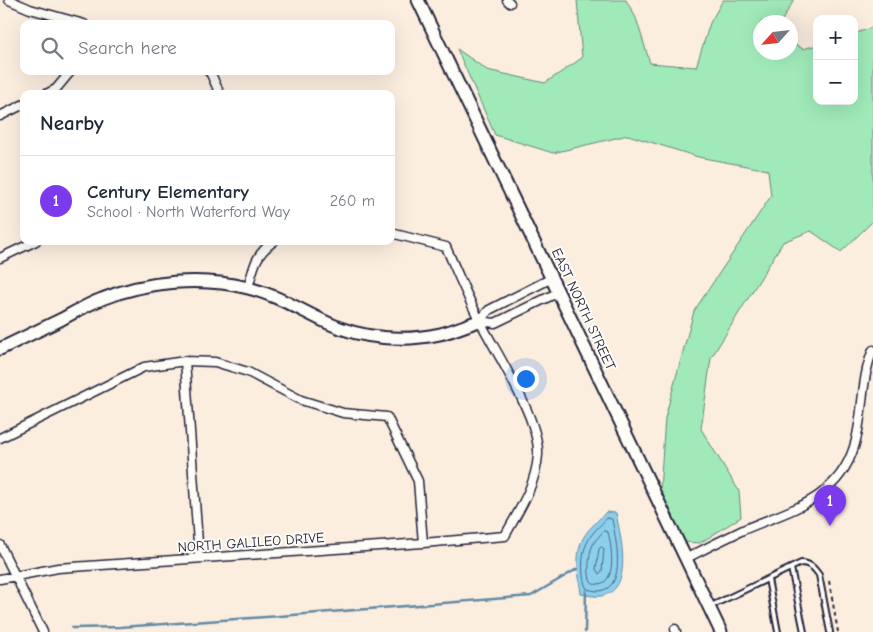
<!DOCTYPE html>
<meta charset="utf-8">
<style>
:root{--surface:#fff;--page:#f2f2f3;--text:#1f2937;--muted:#747a83;--line:#e0e1e3;--accent:#7c3aed}
body{margin:0;font-family:"Comic Neue",sans-serif;background:var(--page);color:var(--text)}
.controls{position:absolute;right:15px;top:15px;display:grid;overflow:hidden;border-radius:10px;box-shadow:0 5px 20px #0002}
.controls button{width:45px;height:45px;display:grid;place-items:center;padding:0;border:0;border-bottom:1px solid var(--line);background:var(--surface);color:var(--text);font:25px sans-serif}
.compass{position:absolute;left:753px;top:15px;width:45px;height:45px;border-radius:50%;background:var(--surface);box-shadow:0 5px 20px #0002;rotate:243deg}
.you{position:absolute;left:525px;top:378px;width:18px;height:18px;margin:-12px;border:4px solid #fff;border-radius:50%;background:#1a73e8;box-shadow:0 0 0 8px #1a73e833}
.badge{display:grid;place-items:center;width:32px;height:32px;border-radius:50%;background:var(--accent);color:#fff;font-size:16px;font-weight:700}
.pin{position:absolute;translate:-50% -41px;filter:drop-shadow(0 1px 2px #0008)}
.pin::after{content:'';position:absolute;top:26px;width:18px;height:15px;background:inherit;clip-path:polygon(0 0,100% 0,50% 100%)}
.list{margin:0;padding:0;list-style:none}
h2{display:flex;justify-content:space-between;align-items:center;height:65px;margin:0;padding:0 20px;font-size:21px}
h2 small{font-size:16px;font-weight:400;color:var(--muted)}
.list li{display:grid;grid-template-columns:32px 1fr auto;gap:15px;align-items:center;box-sizing:border-box;height:90px;padding:0 20px;border-top:1px solid var(--line)}
.list b{display:block;font-size:19px;white-space:nowrap}
.list p{margin:0;font-size:16px;white-space:nowrap;color:var(--muted)}
.list em{font-size:16px;font-style:normal;color:var(--muted)}
.icon{flex:none;width:28px;height:28px;fill:none;stroke:currentColor;stroke-width:2;stroke-linecap:round;stroke-linejoin:round}
.map{position:relative;flex:none;width:873px;height:632px;overflow:hidden}
.search{position:absolute;background:var(--surface);box-shadow:0 5px 20px #0002;left:20px;top:20px;width:375px;height:55px;display:flex;align-items:center;gap:12px;box-sizing:border-box;padding:0 18px;border-radius:10px;color:var(--muted);font-size:19px}
.panel{position:absolute;background:var(--surface);box-shadow:0 5px 20px #0002;left:20px;top:90px;width:375px;height:155px;border-radius:10px}
.map>svg:first-child{display:block}
.green{fill:#a0eab9;stroke:#61867a}
.water{fill:#8bcfec;stroke:#618aa5}
.lines{fill:none;stroke-linecap:round;stroke-linejoin:round}
.shore{stroke:#4c6782;stroke-width:1}
.stream{stroke:#618aa5;stroke-width:2.5}
.lane-casing{stroke:#22223b;stroke-width:8}
.street-casing{stroke:#22223b;stroke-width:11}
.secondary-casing{stroke:#22223b;stroke-width:15}
.path{stroke:#22223b;stroke-width:2;stroke-dasharray:4 4;stroke-linecap:butt}
.lane{stroke:#fdfcf7;stroke-width:4}
.street{stroke:#fdfcf7;stroke-width:8}
.secondary{stroke:#fdfcf7;stroke-width:11}
.labels{text-anchor:middle;stroke-width:4;stroke-linejoin:round;paint-order:stroke}
.street-label{font-size:14px;fill:#22223b;stroke:#fdfcf7}
</style>
<div class="map">
<svg width="873" height="632" viewBox="0 0 873 632">
<rect width="100%" height="100%" fill="#fceedf"/>
<filter id="ink" filterUnits="userSpaceOnUse"><feTurbulence type="fractalNoise" baseFrequency=".02" numOctaves="2"/><feDisplacementMap in="SourceGraphic" scale="10" xChannelSelector="R" yChannelSelector="G"/><feConvolveMatrix kernelMatrix="1 2 1 2 8 2 1 2 1" color-interpolation-filters="sRGB"/></filter>
<g filter="url(#ink)">
<!-- green -->
<path class="green" d="M577,0h49l10,18 14,45 46,4 14,-44 13,-23h71l-13,22h-21v30h30l1,-10 12,7 14,-4v56h37v-67l19,-7v194l-32,31 -30,-21 -28,11 -72,116 -10,71 38,62 2,26 -41,26 -16,-1 -24,-52 5,-72 29,-107 77,-115 -3,-26 -70,-13 -70,-22 -75,18 -58,-18 -38,-86 30,21 58,13 37,-25z"/>
<!-- water -->
<path class="water" d="M606,512l10,1c4,22 19,77 -15,83 -6,1 -14,-1 -20,-2 -2,-17 -6,-35 0,-51 4,-12 17,-22 25,-31z"/>
<g class="lines">
<!-- shore -->
<path class="shore" d="M607,518l5,1c3,18 16,69 -13,72 -4,0 -8,-1 -12,-2 -6,-9 -6,-36 0,-46 4,-10 13,-17 20,-25z
M604,531l4,1c3,12 10,51 -10,52 -3,1 -6,0 -7,-2 -4,-6 -2,-29 1,-35 2,-6 8,-12 12,-16z
M602,547l2,2 -2,22 -3,3 -3,-5 3,-20z"/>
<!-- stream -->
<path class="stream" d="M72,628l48,-1 160,-11 251,-20 46,-27
M585,632l1,-41"/>
<!-- lane casing -->
<g class="lane-casing">
<path id="lane" d="M791,568l13,64
M768,579l10,53
M709,607l92,-44c9,0 13,5 18,12l11,57"/>
</g>
<!-- street casing -->
<g class="street-casing">
<path id="street" d="M9,0l21,9 54,15
M507,0l3,3
M208,71l3,3 9,20
M46,94l10,-5 15,-18
M0,116l24,-12
M0,258l36,-17
M248,288c6,-22 7,-33 26,-47
M479,321l16,2 64,-31
M479,321l10,-11 63,-32
M185,361l14,196
M0,438l144,-71 41,-6 30,1 33,10 53,28 42,13 44,4 31,64 5,62
M0,545l43,87
M685,559c19,-10 39,-20 58,-29 46,-20 94,-29 111,-83 10,-31 6,-66 19,-97
M0,579l58,-11 365,-25 82,-7c14,-26 31,-51 33,-81 2,-35 -40,-99 -57,-132 -13,-24 -24,-51 -35,-76l-55,-14
M675,629l1,3"/>
</g>
<!-- secondary casing -->
<g class="secondary-casing">
<path id="secondary" d="M418,0l303,632
M0,349c21,-10 41,-20 62,-30 13,-7 26,-15 40,-20 44,-18 100,-23 146,-11 29,7 54,23 80,35 34,16 76,19 112,11 13,-3 26,-9 39,-13"/>
</g>
<!-- path -->
<path class="path" d="M829,581l9,51"/>
<!-- lane -->
<use href="#lane" class="lane"/>
<!-- street -->
<use href="#street" class="street"/>
<!-- secondary -->
<use href="#secondary" class="secondary"/>
</g>
</g>
<g class="labels">
<!-- street labels -->
<g class="street-label">
<text transform="translate(584 309) rotate(65)" y="5">EAST NORTH STREET</text>
<text transform="translate(251 542) rotate(-4)" y="5">NORTH GALILEO DRIVE</text>
</g>
</g>
</svg>
<div class="controls">
<button>+</button>
<button>−</button>
</div>
<svg class="compass" viewBox="-18 -18 36 36"><path d="M0-13l5 13h-10z" fill="#e53935"/><path d="M0 13l5-13h-10z" fill="#747a83"/></svg>
<div class="you"></div>
<div class="pin badge" style="left:830px;top:526px">1</div>
<div class="search"><svg class="icon" aria-label="search" viewBox="0 0 24 24"><circle cx="10" cy="10" r="6"/><path d="M15 15l6 6"/></svg>Search here</div>
<section class="panel">
<h2>Nearby<small></small></h2>
<ul class="list">
<li><span class="badge">1</span><div><b>Century Elementary</b><p>School · North Waterford Way</p></div><em>260 m</em></li>
</ul>
</section>
</div>
